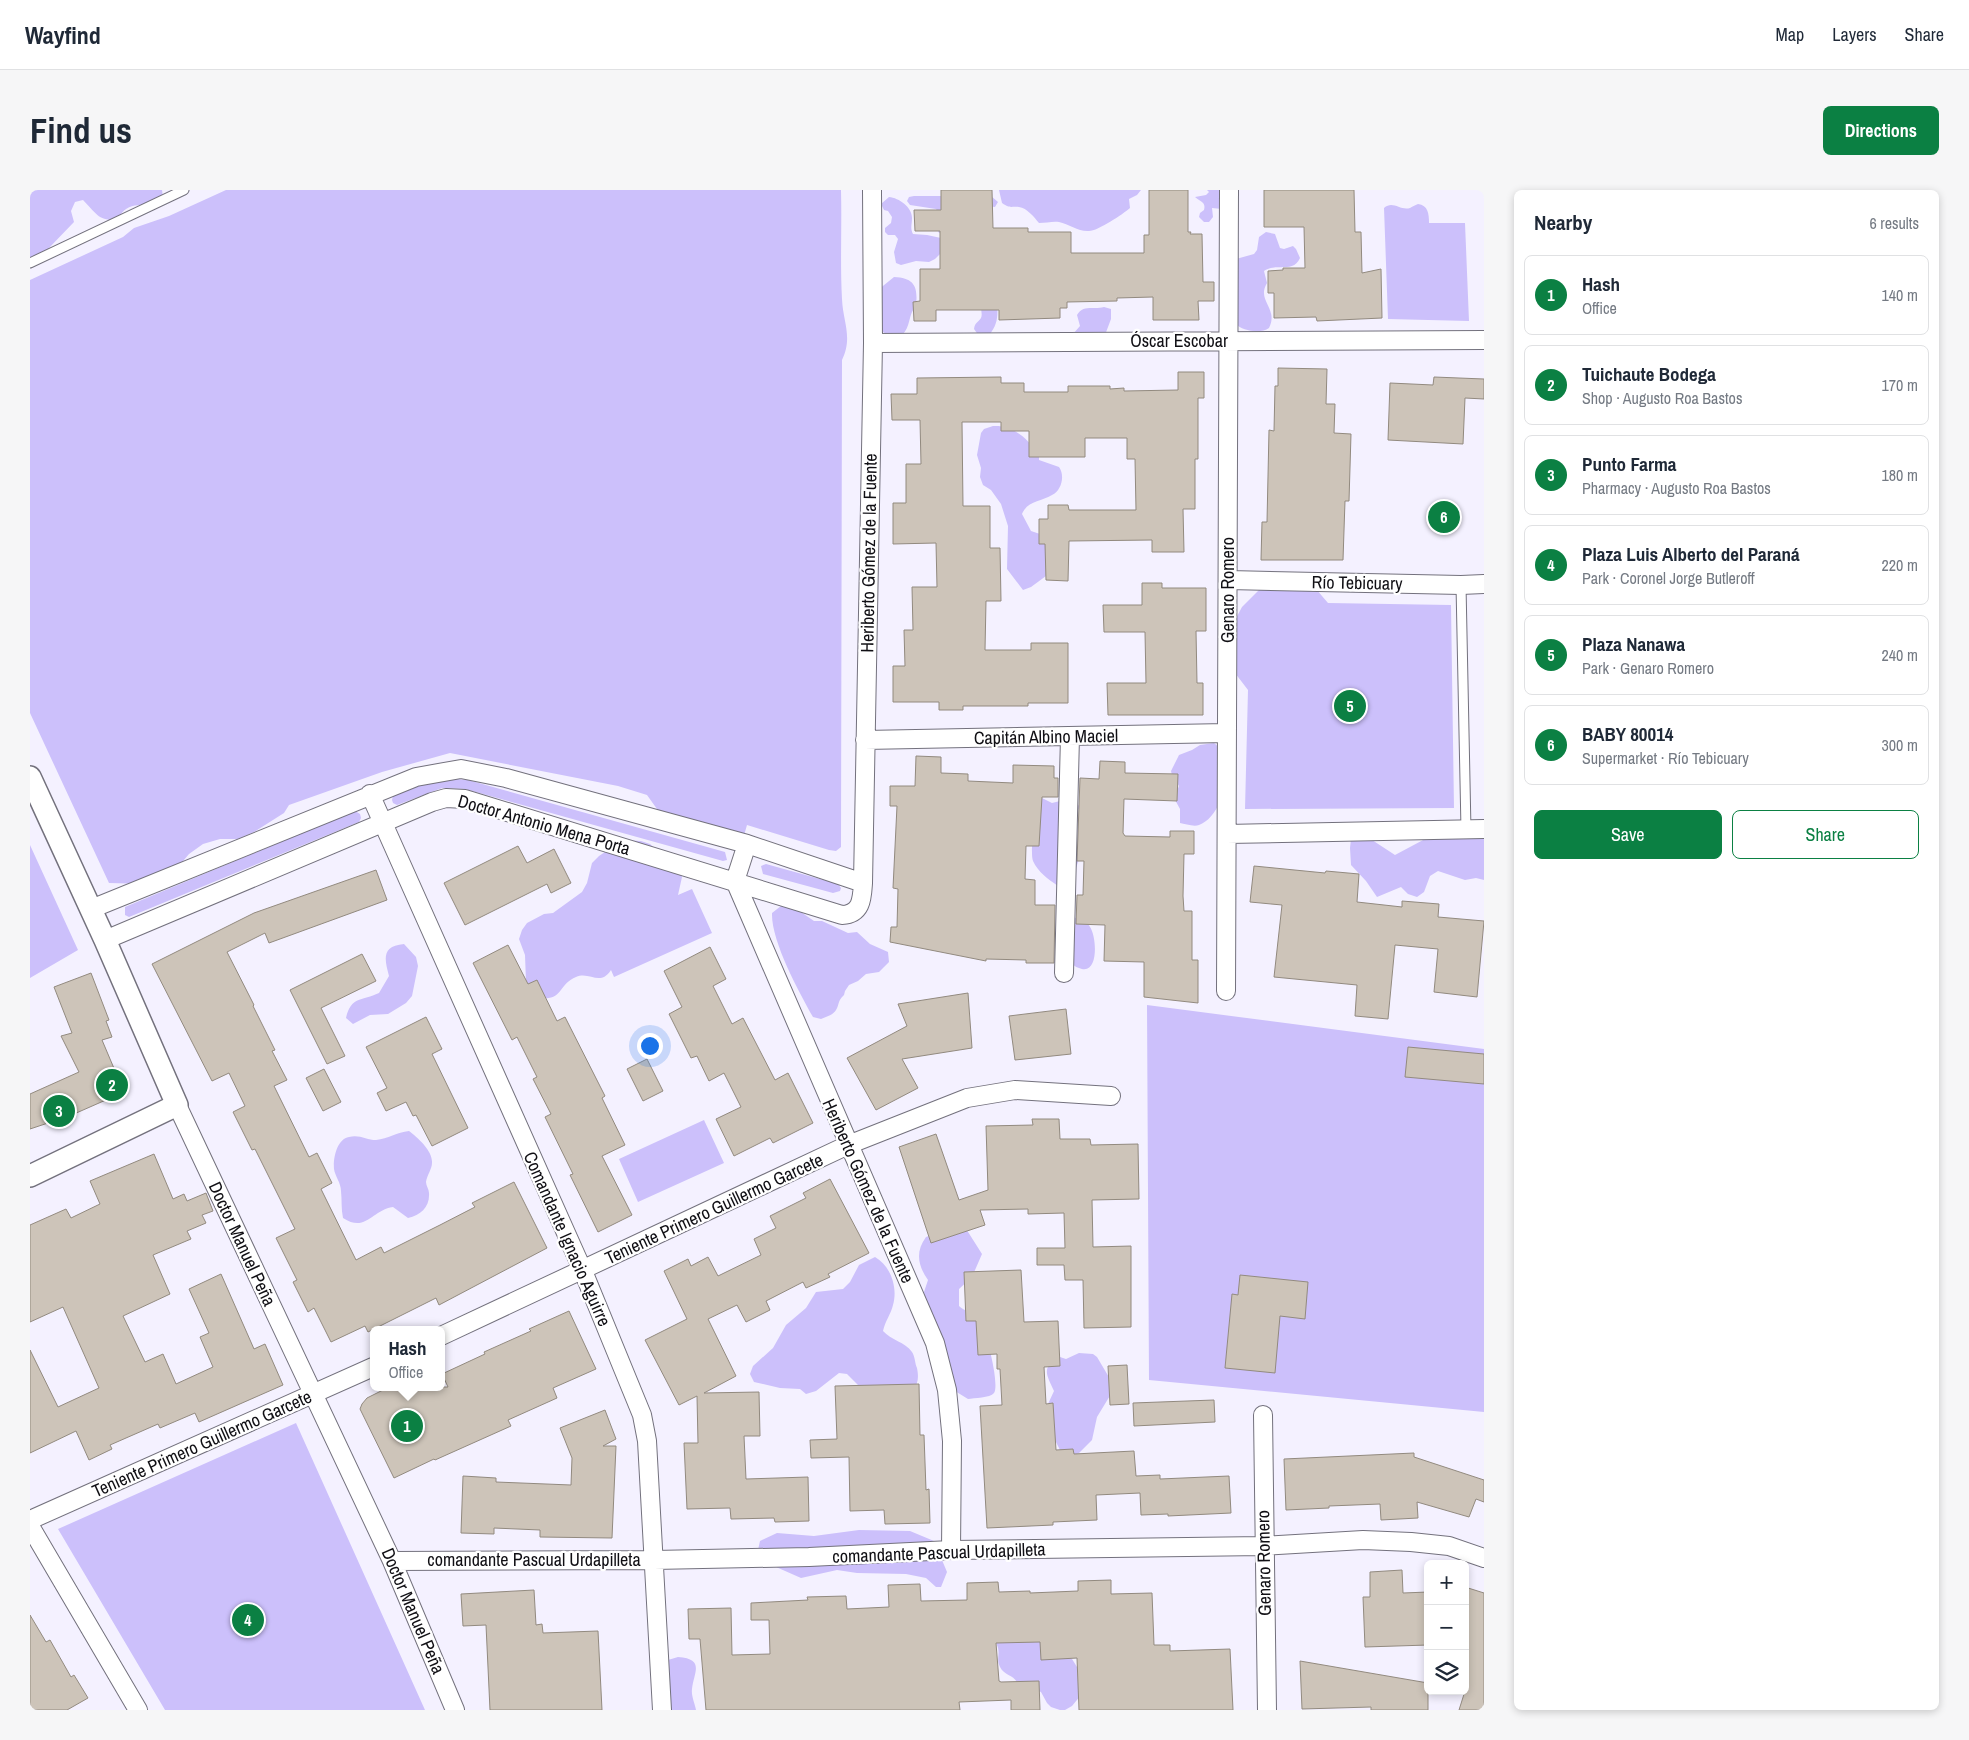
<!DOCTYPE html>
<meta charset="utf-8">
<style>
:root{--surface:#fff;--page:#f6f6f7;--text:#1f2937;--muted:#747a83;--line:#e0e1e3;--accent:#0b8043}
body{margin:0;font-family:"Archivo Narrow",sans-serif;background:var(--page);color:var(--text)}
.controls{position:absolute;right:15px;bottom:15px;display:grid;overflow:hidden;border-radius:8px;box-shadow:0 2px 8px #0003}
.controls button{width:45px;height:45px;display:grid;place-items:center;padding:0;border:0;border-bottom:1px solid var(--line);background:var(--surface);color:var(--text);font:25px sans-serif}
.you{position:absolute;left:619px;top:855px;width:18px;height:18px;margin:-12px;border:4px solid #fff;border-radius:50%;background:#1a73e8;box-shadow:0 0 0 8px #1a73e833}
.badge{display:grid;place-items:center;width:32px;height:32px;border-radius:50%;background:var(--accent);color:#fff;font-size:16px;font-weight:700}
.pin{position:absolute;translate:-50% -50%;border:2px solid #fff;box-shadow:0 1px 5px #0006}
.popup{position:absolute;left:340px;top:1136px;width:75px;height:65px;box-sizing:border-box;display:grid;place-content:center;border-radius:8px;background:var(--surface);filter:drop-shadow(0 1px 4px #0005);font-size:16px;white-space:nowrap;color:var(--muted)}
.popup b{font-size:19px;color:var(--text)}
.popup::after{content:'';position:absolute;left:50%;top:100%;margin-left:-10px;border:10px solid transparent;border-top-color:var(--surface)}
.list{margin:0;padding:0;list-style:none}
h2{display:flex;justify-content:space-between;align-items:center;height:65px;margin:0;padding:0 20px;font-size:21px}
h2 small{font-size:16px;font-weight:400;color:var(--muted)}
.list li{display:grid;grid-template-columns:32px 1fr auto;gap:15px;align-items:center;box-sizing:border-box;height:80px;margin:0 10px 10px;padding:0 10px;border:1px solid var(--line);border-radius:8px}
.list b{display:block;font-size:19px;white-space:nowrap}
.list p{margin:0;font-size:16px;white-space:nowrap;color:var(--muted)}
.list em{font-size:16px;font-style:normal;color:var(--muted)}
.actions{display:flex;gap:10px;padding:15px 20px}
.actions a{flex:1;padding:11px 0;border:1px solid var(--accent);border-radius:8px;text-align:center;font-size:18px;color:var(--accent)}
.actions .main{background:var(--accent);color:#fff}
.icon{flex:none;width:28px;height:28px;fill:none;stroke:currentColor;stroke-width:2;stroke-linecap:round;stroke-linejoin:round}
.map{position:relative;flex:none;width:1454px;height:1520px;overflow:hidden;border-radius:8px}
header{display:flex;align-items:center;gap:30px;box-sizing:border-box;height:70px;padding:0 25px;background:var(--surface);border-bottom:1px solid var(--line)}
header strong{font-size:24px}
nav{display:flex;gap:28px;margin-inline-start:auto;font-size:18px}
.intro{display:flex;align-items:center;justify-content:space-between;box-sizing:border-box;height:120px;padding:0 30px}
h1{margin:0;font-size:35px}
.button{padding:12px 22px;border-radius:8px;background:var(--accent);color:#fff;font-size:18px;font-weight:700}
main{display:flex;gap:30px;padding:0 30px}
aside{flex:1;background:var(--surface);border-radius:8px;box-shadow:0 2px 8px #0003}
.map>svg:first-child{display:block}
.green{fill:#ccc0fb}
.building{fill:#cdc4b9;stroke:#928a7f}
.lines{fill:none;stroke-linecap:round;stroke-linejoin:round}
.service-casing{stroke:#73717d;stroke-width:11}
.minor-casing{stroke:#73717d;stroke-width:20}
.tertiary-casing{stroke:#73717d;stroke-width:24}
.service{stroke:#fff;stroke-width:9}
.minor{stroke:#fff;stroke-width:18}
.tertiary{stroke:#fff;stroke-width:21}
.labels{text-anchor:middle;stroke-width:4.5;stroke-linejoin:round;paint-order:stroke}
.street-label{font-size:18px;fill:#100f14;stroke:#fff}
</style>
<header>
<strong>Wayfind</strong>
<nav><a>Map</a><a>Layers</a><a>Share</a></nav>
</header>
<div class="intro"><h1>Find us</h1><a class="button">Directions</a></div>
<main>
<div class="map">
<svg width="1454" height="1520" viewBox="0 0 1454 1520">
<rect width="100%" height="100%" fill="#f4f1ff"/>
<!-- green -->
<path class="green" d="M0,0h132l1,7c-16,14 -36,0 -45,23 -20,1 -21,-6 -35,-20l-8,2 -4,9 3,11 -26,27 -18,12z
M196,0h615c1,36 -1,72 1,109 1,23 11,38 0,61l-1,487 -5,4 -7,-1 -82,-25 -4,14 -81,-23 -15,-21 -29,-9 -168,-33 -68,19 -93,33 -5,8 -30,19 -16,7h-18l-17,5 -14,10 -11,13 -31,17 -38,-1 -79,-170v-433l93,-43 11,-9 35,-12z
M969,0h142l-4,5 -8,4 1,9c-7,6 -32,23 -41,23 -10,1 -20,-7 -30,-9 -6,-1 -13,1 -20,1 -5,-6 -12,-15 -20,-16 -9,-1 -8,2 -17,-4z
M1177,0h17l-2,19 -10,-1 1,9 -4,5h-5l-5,-5 1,-4 4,-3c2,-8 -3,-8 -9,-13l11,-2 3,-3z
M884,6h77l7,6 -3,5 -9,-1 -42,26 -5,1 -2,-4 1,-17 -2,-3 -26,-4 -3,-4 2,-4z
M859,7c10,1 23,10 23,21 0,7 -2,10 1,16l14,1 14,3 2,13 -8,8 -6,3 -13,-1 -15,4 -5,-2 -2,-11 4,-13 -3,-4h-7l-3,-3v-4l6,-5 1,-6 -4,-6 -4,-1 -3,-6z
M1388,14c10,1 11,10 11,19h36l4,98 -81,-2 -4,-111c9,-8 16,3 26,0 2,-1 5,-3 8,-4z
M1236,42l9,2 5,14 4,1 9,-3 3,3 4,9c-7,16 -24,4 -36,13l3,12c-11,18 12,25 2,45 -8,6 -27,3 -33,-4v-65l18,-5 3,-4 2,-13z
M864,87c21,1 24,10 22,29 -8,8 -5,21 -14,29l-16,-1 -7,-5 -1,-39z
M949,110l18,2c1,13 1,23 -8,33l-10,1 -5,-7c1,-7 4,-6 7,-11 2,-4 -1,-13 -2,-18z
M1074,117l7,2v10l-6,16 -32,-1 7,-8 -3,-11c6,-11 17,-5 27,-8z
M963,236c21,-1 35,13 46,29v5l20,7c6,8 3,23 -7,28 -11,7 -24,5 -30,19l9,17 9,3 7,6 -1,36 -15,11 -8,3 -16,-21 1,-43 -7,-22 -10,-14 -8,-5 -3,-8 1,-9 -4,-13 4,-22 3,-4z
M1231,398l55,1 12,14 123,2 3,203 -209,1 3,-119 -13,-17v-53l7,-13z
M1184,553c6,4 15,19 14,26 0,18 -11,50 -29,56 -5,2 -14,-1 -19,-2v-14l-6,-11 5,-12 -7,-11 -1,-4 8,-16 13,-5 8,-5z
M426,589l12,1 257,72 2,8 -4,1 -258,-72 -23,-1 -45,17 -4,-2 -1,-3 1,-4 30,-13z
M1010,607l12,6 8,-2 14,-1 6,7 -5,7 -3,14 5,7v15l2,9 -6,18 -15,9c-10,-7 -20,-14 -25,-25 -4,-12 5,-51 7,-64z
M325,621l5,3 1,4 -2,4 -230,95 -4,-2v-8z
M1413,645l41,3v42l-8,-2 -11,2 -27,-9 -8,5 -6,16 -7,5 -9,-3 -7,-7 -24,10 -11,-16 -15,-16 -1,-17 1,-9 18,-1 26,17 30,-16z
M593,650l18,1 9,3 14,13 16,11 2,9 -4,18 14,-6 20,44 -98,44 -3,-7c-11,17 -21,1 -35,7 -18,7 -13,26 -39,20l-11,-15 -1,-27 -6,-16 3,-9 5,-7 17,-9 9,-1 29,-21 5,-9 5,-20 7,-7z
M0,655l48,105 -48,28z
M736,674l72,20 3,4 -1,3 -7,2 -70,-19 -2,-8z
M751,716l17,4 16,11h8l26,12 9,-1 13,12 18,8 1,10 -10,10 -13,2 -8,7 -9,4 -4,6 -1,4c-7,7 -4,8 -8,15 -3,5 -10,7 -15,9l-8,-2c-14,-25 -42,-76 -41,-104z
M1039,723l8,6h5c3,2 6,4 8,8 7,10 9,50 -11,41 -4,-1 -7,-4 -9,-8 -3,-8 -1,-37 -1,-47z
M374,754l12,13 2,9 -6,30 -6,7 -18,11 -18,1 -17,9 -7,-6c5,-22 16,-17 33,-25l10,-17c-5,-18 -7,-30 15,-32z
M1117,815l337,44v363l-335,-32z
M674,930l20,43 -86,39 -19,-43z
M379,941c9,7 24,20 23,32 0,6 -5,12 -6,19 0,4 3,7 3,11 1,14 -8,22 -21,25l-15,-11c-21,3 -27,26 -50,11 -2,-9 -1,-18 -2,-27 0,-8 -6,-15 -7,-22 -1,-11 3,-30 15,-32 10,-3 18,3 27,3 12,-1 21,-8 33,-9z
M933,1034l19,30 -10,23 -13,12v17c5,5 14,6 19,13 8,9 22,65 16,74 -4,5 -20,5 -26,6l-13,-8 -28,-81 -3,-18 4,-12c-10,-14 -13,-28 -2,-43z
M845,1067c16,9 23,31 18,48 -2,9 -8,16 -10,26 8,9 22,11 29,21 3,4 3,12 5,16 2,10 1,15 -4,23l-53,-4 -13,-13 -8,-1 -23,18 -10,3 -6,-5 -20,-1 -26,-6 -4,-8 3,-8 20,-18 13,-23 20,-17 10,-16 27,-3 7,-7 9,-17z
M1049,1163l14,1 4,3 16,27 -2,10 -14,23 -5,23 -13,13 -8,4 -10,-5 -8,-16 -5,-32 6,-13c-8,-18 -12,-21 3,-35l9,3z
M266,1233l129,287h-260l-107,-181z
M829,1340l51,1 24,10 13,31 -6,15h-5l-10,-9 -20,-4 -49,-1 -20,-3 -36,8 -34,-15 -9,-13 2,-9 17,-8 37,3z
M964,1450h43l35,19 5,8 4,28 -9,11 -7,4h-5l-9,-3 -4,-4 -6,-11 -24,-10c-4,-7 -13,-7 -17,-15 -5,-10 3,-15 -6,-27z
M648,1467c27,2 16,15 14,32 -1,7 3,15 4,21h-35l4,-47 3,-3z"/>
<!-- building -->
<path class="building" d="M911,0h51l1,38h35v4h43v21h73v-18h5v-45h39v42h3l-1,2h12l1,48h11v19h-16l1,19h-46v-23l-36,1v3l-50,1v6h-7v10l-61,2v-10h-63v11h-22l-1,-19 7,-1v-32h20v-38h-25l-1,-21h27z
M1234,0h90l1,42h6l1,41 19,-4 1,49 -65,3 -1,-4 -42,1v-25h-6v-22l15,-1v-2h22l-1,-41h-40z
M1248,178l49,1 -1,35h9l-1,29 17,1 -2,67h-4l-2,59h-82l1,-38h5l2,-92 5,1 1,-45h3z
M1148,182h26v26h-6v61h-3v50h-12l1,43h-32v-12l-83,1 -1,40 -22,-1 -1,-36h-6v-25h9v-14h20l1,5h67l-1,-51h-8v-21h-42v19h-56v-26h-28v-9h-39l1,84h27v42h10l1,53h-15l-1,49h46v-7h37v60h-40v3h-65v4h-24v-8h-46v-36h12l-1,-36h9l-1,-43h25l-1,-44 -43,1v-41h13v-39h15l-1,-44h-28l-1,-26h26v-16l84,-1v6h23v9h44v-6h42v3l14,-1v3l54,-1z
M1404,187l50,2v20l-19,-1 -2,46 -75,-4 2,-57 43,2z
M1112,393h20v5h44v43h-10l1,52h6v32h-95l-1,-32h39l-1,-51h-41l-1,-27h39z
M886,566l25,1v16l27,1v7l45,2v-18l41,1v12h4v19h-16l-3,49h-13l-1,33 10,1v25h20l-1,58h-28v-3l-40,-1v2l-96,-19 1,-15h6l1,-38 -5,-1 4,-82h-7v-20h25z
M1070,571l25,1v11l53,1 -1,27 -53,-2 -1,34 2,3 45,1v-6h24v23h-10l-1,42 1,15h8v49h6v43l-54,-6v-35l-40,-1 1,-36 -29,-1 1,-29h6l1,-34h-7l3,-83 19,1z
M488,656l9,17 27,-14 17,34 -20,10 -4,-9 -82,41 -21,-42z
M1224,676l71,7 1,-2 33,3 -2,28 45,5v-6l37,3 -1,13 46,4 -7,76 -43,-5 4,-43 -43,-4 -7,74 -33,-3 2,-31 -83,-8 8,-72 -32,-3z
M346,680l11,30 -118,43 -4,-10 -38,19 27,53 -1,1 22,44 -3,1 15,29 -13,6 35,71 8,-4 15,30 -11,6 35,71 25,-13 3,6 56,-28 35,-18 -3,-4 42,-21 33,66 -108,57 -3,-7 -68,34 -3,-6 -34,16 -17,-34 -6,4 -15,-30 4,-2 -21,-42 19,-9 -40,-80 -3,1 -19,-38 12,-6 -16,-33 -17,8 -60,-117 102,-51z
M478,755l20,39 9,-4 20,41 8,-4 40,79 -3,2 23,47 -23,11 30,59 -34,17 -28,-57 3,-1 -28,-57 6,-3 -18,-35 4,-2 -20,-40 -5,3 -39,-77z
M680,757l16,32 -13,7 19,38 11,-6 32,62 13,-7 25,50 -40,20 -3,-5 -36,18 -18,-37 25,-12 -17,-34 -15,8 -12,-25 -6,2 -22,-44 13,-7 -18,-36z
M332,764l14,27 -55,27 24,48 -18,8 -37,-74z
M61,783l18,47 -3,1 6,16 -10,3 22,52 -75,33 -1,-2 -18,6v-35l49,-22 -18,-36 11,-3 -18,-46z
M938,803l4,55 -70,11 16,29 -42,22 -29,-52 60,-32 -9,-22z
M1036,819l5,45 -56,6 -6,-44z
M396,827l16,32 -10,5 36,74 -36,18 -16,-31 -3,1 -7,-14 -20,9 -9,-18 10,-5 -21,-41z
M1378,857l76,7v30l-79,-7z
M617,869l16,32 -20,10 -16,-32z
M294,879l17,33 -18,9 -17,-33z
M1002,929h27l1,20h30l1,6 47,-1 1,55 -47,1 1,47 38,-1v81l-47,1 -1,-48h-18l-1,-15h-27v-17h28l-1,-35 -36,1v-5l-48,1 5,15 -54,18 -32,-96 37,-13 23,66 29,-10 -2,-64 47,-1z
M124,964l19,45 11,-5 3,7 19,-8 7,18 -11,4 4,8 -19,8 4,8 -38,16 17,39 -47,22 22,46 18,-8 13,30 37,-17 -13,-30 9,-4 -20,-44 32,-15 33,75 11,-5 18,41 -84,37 -4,-9 -35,15 -2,-4 -48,21 2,4 -23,11 -13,-29 -46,22v-103l28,57 41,-19 -36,-81 -33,15v-97l36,-16 5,9 29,-14 -10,-23z
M800,989l39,74 -41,21 2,3 -24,11 -3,-6 -37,19 4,9 -24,12 -9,-17 -29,14 28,57 -32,17 55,-1 1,44h-16l2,43 62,-2 1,44 -34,1 -1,-4 -43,1 -1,-11 -43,1 -3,-66h14l-1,-47 -18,9 -34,-65 42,-21 -23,-48 24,-12 3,7 17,-9 10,19 43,-21 -7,-16 22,-11 -6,-12 36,-18 -3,-5z
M991,1080l3,52 34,-1 2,45 -16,1 2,37 7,-1 3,47 17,-1 1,5 60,-3 2,25 24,-1v4l69,-3 2,37 -63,3v-2l-27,1 -1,-22 -44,2 1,25 -44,2v3l-66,3 -7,-122 22,-1 -2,-36h-3v-15l-19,1 -2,-34h-10l-2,-49z
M1210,1085l68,7 -3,37 -25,-3 -5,57 -50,-5 7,-74 6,1z
M539,1121l27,58 -43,19 4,10 -49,22 3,6 -76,34 -1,-1 -40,19 -34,-69 2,-5 5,-6 22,-11h59l-6,-13 43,-20 -1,-2 47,-21 -2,-2z
M1097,1175l2,39 -19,1 -2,-39z
M889,1194l1,51h4l2,55 3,-1 1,34 -45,1 -1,-14 -34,1 -1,-54 -38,1 -1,-18 27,-1 -2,-53z
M1184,1210l1,22 -81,4 -1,-23z
M575,1220l11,29 -13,7h13l-4,92 -72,-1v-7l-46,-2v6l-33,-1 2,-57 33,2v4l75,3 1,-27 -12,-30z
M1384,1263v4l70,23v22l-8,-3 -7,18 -52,-15 1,16 -37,2 -1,-16 -51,2v2l-43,2 -2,-51z
M1372,1380l1,23 25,-1v53l-63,2 -2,-50h7v-25z
M1081,1390v14l41,-1 2,52h16v6l60,-2 3,61h-154l-2,-52 -36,2 -1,-18 -44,1 3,38 2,1 38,-1 1,29h-29v-10l-52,2 1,8h-254l-6,-71h-11l-1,-30 43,-1 1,47 38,-1 -1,-34h-18v-17l57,-3 -1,-3 39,-1 1,13 42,-2 -1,-22 32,-1 1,17 46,-1v-17l31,-1 1,10 31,-1v2l48,-2v-10z
M1435,1397l19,6v117h-25l6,-19z
M504,1400l2,35 6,-1 1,9 55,-2 4,79h-112l-4,-85 -23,1 -2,-32z
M0,1425l16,27 4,-2 21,37 3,-2 14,23 -21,12h-37z
M1270,1471l128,22v27h-57v-3l-69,2z"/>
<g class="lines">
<!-- service casing -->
<g class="service-casing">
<path id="service" d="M0,73l154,-73
M1431,395l5,245"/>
</g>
<!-- minor casing -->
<g class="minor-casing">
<path id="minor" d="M843,153l611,-3
M1199,390l232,5 23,-1
M835,550l361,-7
M340,604l213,477 59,144 5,26 15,269
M1197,644l257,-5
M717,654l-12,37 200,462 12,47 5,51 -1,109
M61,719l325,-132 45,-8 45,9 241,66 116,39
M75,750l327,-138 14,-4 19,1 377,116c20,-1 20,-17 21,-32l10,-540 -1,-153
M1034,783l6,-236
M1196,801l3,-801
M147,915l215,456 63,149
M411,1146l407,-191 119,-47 48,-8 96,6
M1233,1225l4,295
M0,1330l343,-153
M0,1336l108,184
M362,1371l262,-1 155,-3 142,-7 312,-4 100,-6 48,2 38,4 35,12"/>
</g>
<!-- tertiary casing -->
<g class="tertiary-casing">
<path id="tertiary" d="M0,587l75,163 72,165 -147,71"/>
</g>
<!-- service -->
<use href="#service" class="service"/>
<!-- minor -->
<use href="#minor" class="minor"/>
<!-- tertiary -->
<use href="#tertiary" class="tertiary"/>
</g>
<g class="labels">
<!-- street labels -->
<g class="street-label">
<text x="1149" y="157">Óscar Escobar</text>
<text transform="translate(839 363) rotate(-89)" y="6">Heriberto Gómez de la Fuente</text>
<text transform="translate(1327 393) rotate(1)" y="6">Río Tebicuary</text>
<text transform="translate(1198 400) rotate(-90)" y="6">Genaro Romero</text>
<text transform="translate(1016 547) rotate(-1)" y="6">Capitán Albino Maciel</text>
<text transform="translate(514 635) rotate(16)" y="6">Doctor Antonio Mena Porta</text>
<text transform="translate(838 1001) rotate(66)" y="6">Heriberto Gómez de la Fuente</text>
<text transform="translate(684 1019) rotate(-25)" y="6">Teniente Primero Guillermo Garcete</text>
<text transform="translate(537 1049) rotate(66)" y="6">Comandante Ignacio Aguirre</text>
<text transform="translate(212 1054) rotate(65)" y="6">Doctor Manuel Peña</text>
<text transform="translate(172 1254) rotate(-24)" y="6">Teniente Primero Guillermo Garcete</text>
<text transform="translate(909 1363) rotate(-2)" y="6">comandante Pascual Urdapilleta</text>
<text x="504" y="1376">comandante Pascual Urdapilleta</text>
<text transform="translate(1234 1373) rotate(-91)" y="6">Genaro Romero</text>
<text transform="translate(383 1421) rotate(67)" y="6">Doctor Manuel Peña</text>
</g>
</g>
</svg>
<div class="controls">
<button>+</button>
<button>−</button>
<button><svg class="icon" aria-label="layers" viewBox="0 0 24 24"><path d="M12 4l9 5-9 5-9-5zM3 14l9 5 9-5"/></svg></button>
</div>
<div class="you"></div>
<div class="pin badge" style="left:377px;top:1236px">1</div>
<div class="popup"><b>Hash</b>Office</div>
<div class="pin badge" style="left:82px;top:895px">2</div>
<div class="pin badge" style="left:29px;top:921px">3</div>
<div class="pin badge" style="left:218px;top:1430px">4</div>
<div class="pin badge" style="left:1320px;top:516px">5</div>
<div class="pin badge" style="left:1414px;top:327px">6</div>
</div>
<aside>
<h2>Nearby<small>6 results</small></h2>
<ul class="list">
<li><span class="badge">1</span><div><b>Hash</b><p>Office</p></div><em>140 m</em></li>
<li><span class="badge">2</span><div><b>Tuichaute Bodega</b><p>Shop · Augusto Roa Bastos</p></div><em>170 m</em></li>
<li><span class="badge">3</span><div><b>Punto Farma</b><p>Pharmacy · Augusto Roa Bastos</p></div><em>180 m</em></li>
<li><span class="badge">4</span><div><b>Plaza Luis Alberto del Paraná</b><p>Park · Coronel Jorge Butleroff</p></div><em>220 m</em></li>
<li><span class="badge">5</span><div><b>Plaza Nanawa</b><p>Park · Genaro Romero</p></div><em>240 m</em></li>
<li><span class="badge">6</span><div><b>BABY 80014</b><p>Supermarket · Río Tebicuary</p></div><em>300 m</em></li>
</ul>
<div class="actions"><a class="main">Save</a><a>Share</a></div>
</aside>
</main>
